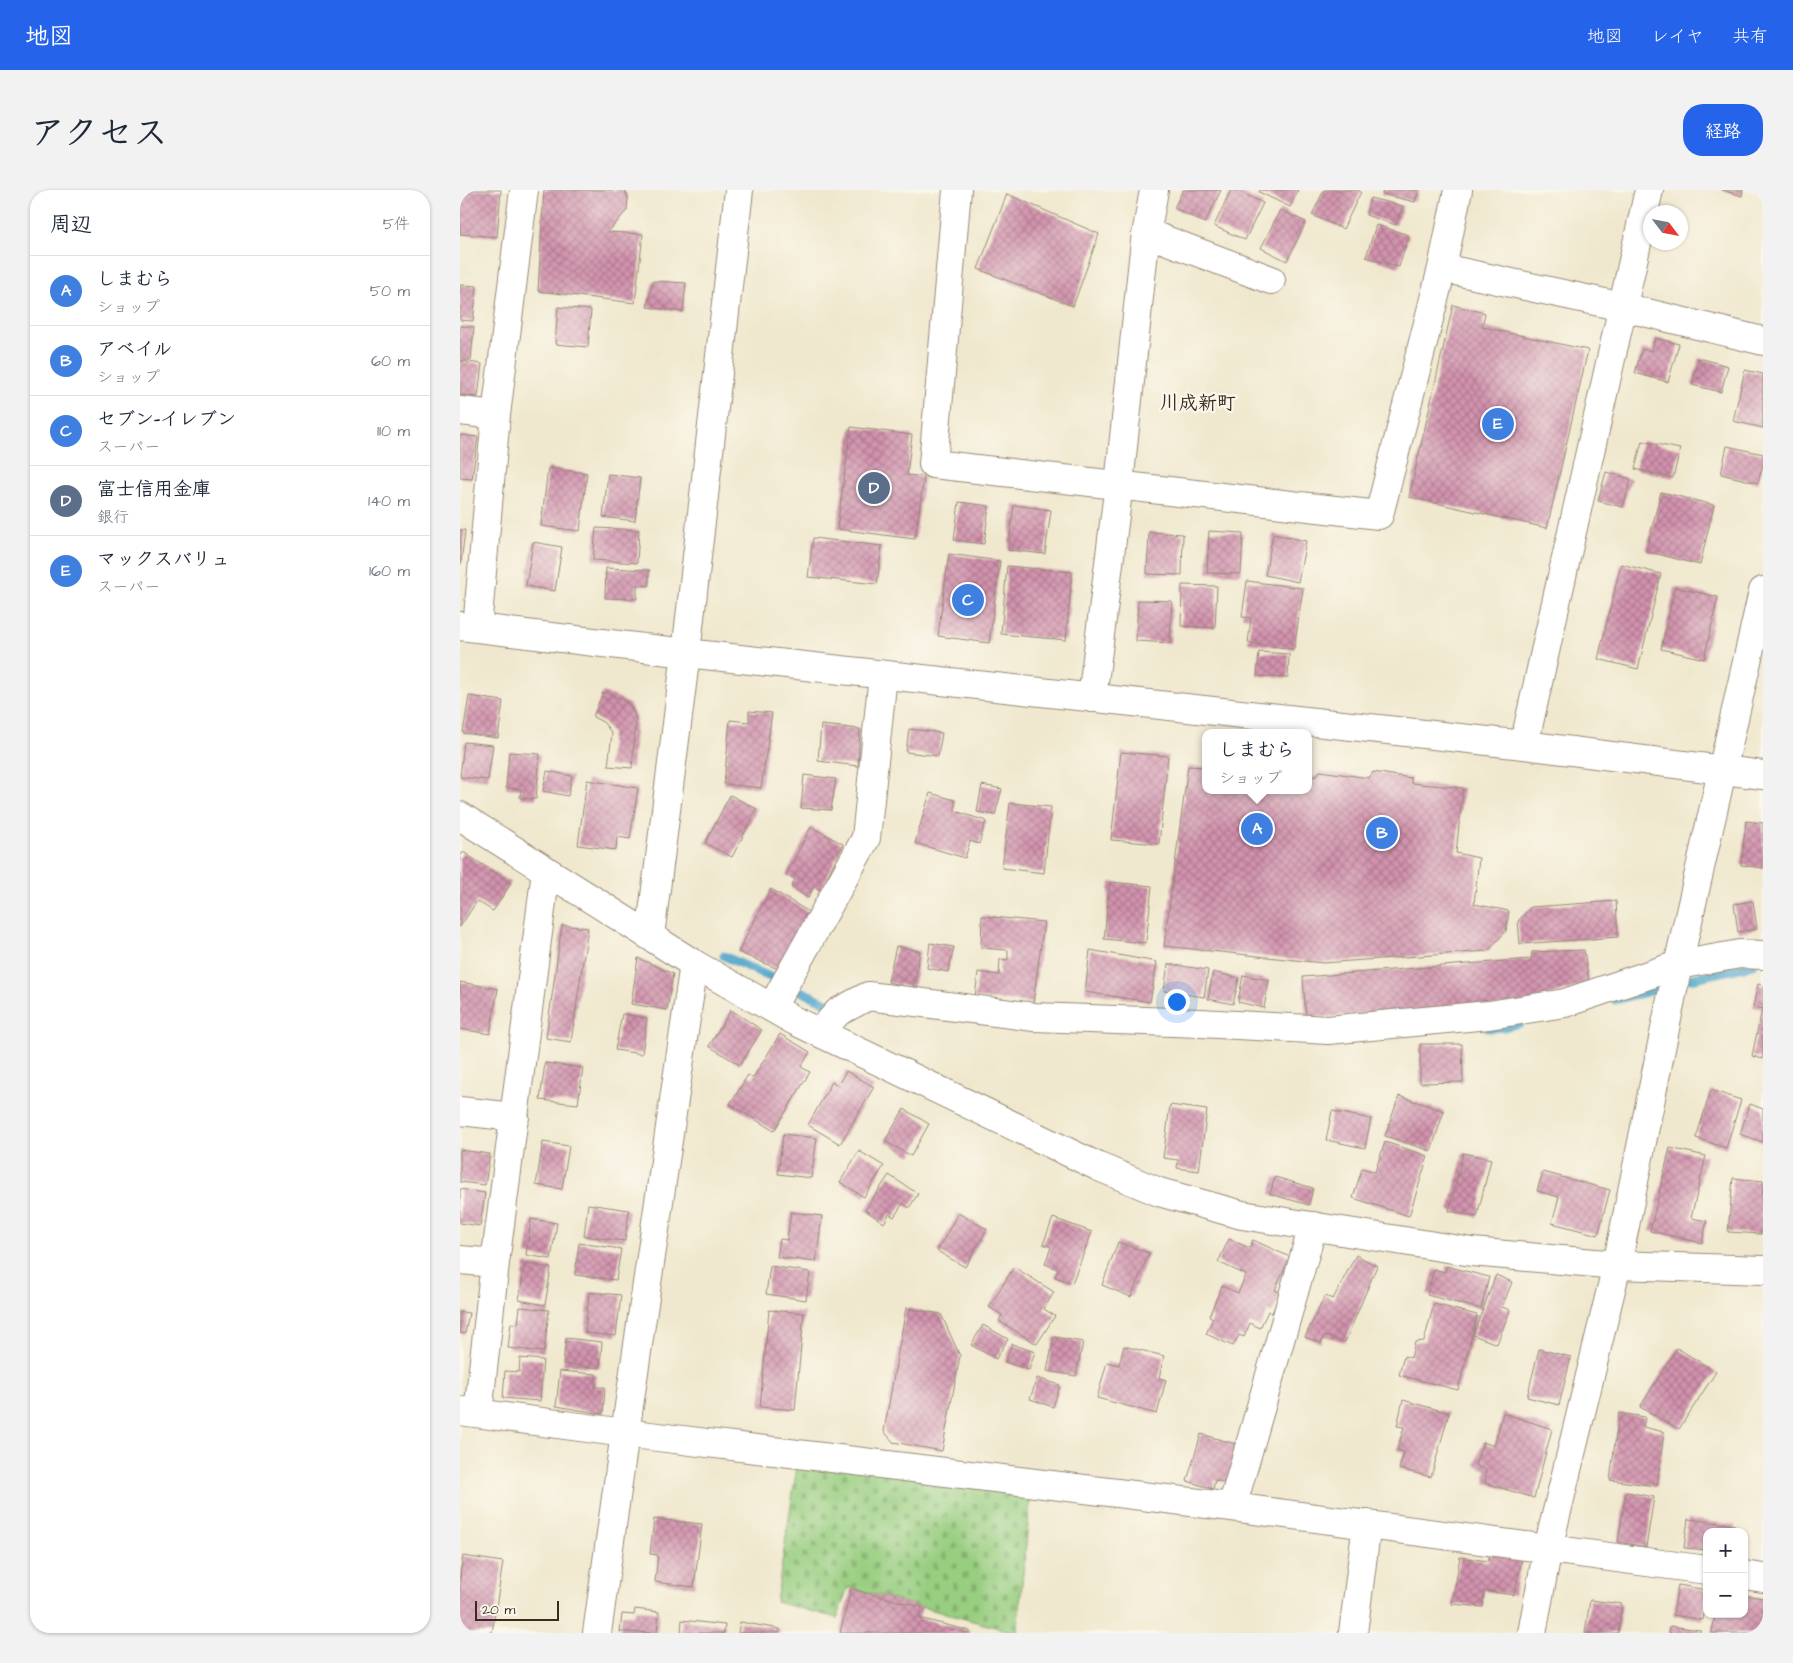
<!DOCTYPE html>
<html lang="ja">
<meta charset="utf-8">
<style>
:root{--surface:#fff;--page:#f2f2f3;--text:#1f2937;--muted:#747a83;--line:#e0e1e3;--accent:#2563eb}
body{margin:0;font-family:"Architects Daughter","Klee One",sans-serif;background:var(--page);color:var(--text)}
.controls{position:absolute;right:15px;bottom:15px;display:grid;overflow:hidden;border-radius:10px;box-shadow:0 1px 4px #0004}
.controls button{width:45px;height:45px;display:grid;place-items:center;padding:0;border:0;border-bottom:1px solid var(--line);background:var(--surface);color:var(--text);font:25px sans-serif}
.compass{position:absolute;left:1183px;top:15px;width:45px;height:45px;border-radius:50%;background:var(--surface);box-shadow:0 1px 4px #0004;rotate:122deg}
.scale{position:absolute;left:15px;bottom:12px;width:84px;box-sizing:border-box;padding-left:5px;border:2px solid #3b2a1e;border-top:0;font-size:14px;line-height:18px;white-space:nowrap;color:#3b2a1e;-webkit-text-stroke:4px #fbf7ec;paint-order:stroke}
.you{position:absolute;left:716px;top:811px;width:18px;height:18px;margin:-12px;border:4px solid #fff;border-radius:50%;background:#1a73e8;box-shadow:0 0 0 8px #1a73e833}
.badge{display:grid;place-items:center;width:32px;height:32px;border-radius:50%;background:var(--accent);color:#fff;font-size:16px;font-weight:700}
.pin{position:absolute;translate:-50% -50%;border:2px solid #fff;box-shadow:0 1px 5px #0006}
.popup{position:absolute;left:742px;top:539px;width:110px;height:65px;box-sizing:border-box;display:grid;place-content:center;border-radius:10px;background:var(--surface);filter:drop-shadow(0 1px 4px #0005);font-size:16px;white-space:nowrap;color:var(--muted)}
.popup b{font-size:19px;color:var(--text)}
.popup::after{content:'';position:absolute;left:50%;top:100%;margin-left:-10px;border:10px solid transparent;border-top-color:var(--surface)}
.list{margin:0;padding:0;list-style:none}
h2{display:flex;justify-content:space-between;align-items:center;height:65px;margin:0;padding:0 20px;font-size:21px}
h2 small{font-size:16px;font-weight:400;color:var(--muted)}
.list li{display:grid;grid-template-columns:32px 1fr auto;gap:15px;align-items:center;box-sizing:border-box;height:70px;padding:0 20px;border-top:1px solid var(--line)}
.list b{display:block;font-size:19px;white-space:nowrap}
.list p{margin:0;font-size:16px;white-space:nowrap;color:var(--muted)}
.list em{font-size:16px;font-style:normal;color:var(--muted)}
.map{position:relative;flex:none;width:1303px;height:1443px;overflow:hidden;border-radius:20px}
header{display:flex;align-items:center;gap:30px;box-sizing:border-box;height:70px;padding:0 25px;background:var(--accent);color:#fff}
header strong{font-size:24px}
nav{display:flex;gap:28px;margin-inline-start:auto;font-size:18px}
.intro{display:flex;align-items:center;justify-content:space-between;box-sizing:border-box;height:120px;padding:0 30px}
h1{margin:0;font-size:35px}
.button{padding:12px 22px;border-radius:20px;background:var(--accent);color:#fff;font-size:18px;font-weight:700}
main{display:flex;gap:30px;padding:0 30px}
aside{flex:1;background:var(--surface);border-radius:20px;box-shadow:0 1px 4px #0004}
.map>svg:first-child{display:block}
.cemetery{fill:url(#cemetery-stones);stroke:#6a7c4f}
.lines{fill:none;stroke-linecap:round;stroke-linejoin:round}
.stream{stroke:#4da4ca;stroke-width:9}
.building{fill:url(#building-cross-hatch)}
.minor-casing{stroke:#968976;stroke-width:30}
.tertiary-casing{stroke:#968976;stroke-width:30}
.minor{stroke:#fff;stroke-width:28}
.tertiary{stroke:#fff;stroke-width:28}
.labels{text-anchor:middle;stroke-width:4.5;stroke-linejoin:round;paint-order:stroke}
.quarter-label{font-size:19px;font-weight:bold;fill:#3b2a1e;stroke:#fbf7ec}
</style>
<header>
<strong>地図</strong>
<nav><a>地図</a><a>レイヤ</a><a>共有</a></nav>
</header>
<div class="intro"><h1>アクセス</h1><a class="button">経路</a></div>
<main>
<aside>
<h2>周辺<small>5件</small></h2>
<ul class="list">
<li><span class="badge" style="background:#3f7fe0">A</span><div><b>しまむら</b><p>ショップ</p></div><em>50 m</em></li>
<li><span class="badge" style="background:#3f7fe0">B</span><div><b>アベイル</b><p>ショップ</p></div><em>60 m</em></li>
<li><span class="badge" style="background:#3f7fe0">C</span><div><b>セブン-イレブン</b><p>スーパー</p></div><em>110 m</em></li>
<li><span class="badge" style="background:#5c6f8a">D</span><div><b>富士信用金庫</b><p>銀行</p></div><em>140 m</em></li>
<li><span class="badge" style="background:#3f7fe0">E</span><div><b>マックスバリュ</b><p>スーパー</p></div><em>160 m</em></li>
</ul>
</aside>
<div class="map">
<svg width="1303" height="1443" viewBox="0 0 1303 1443">
<defs>
<pattern id="cemetery-stones" width="16" height="16" patternUnits="userSpaceOnUse" patternTransform="scale(1.25)"><rect width="16" height="16" fill="#98ce80"/><path d="M2 7V4a2 2 0 0 1 4 0v3zM10 15v-3a2 2 0 0 1 4 0v3z" fill="#84b16e"/></pattern>
<pattern id="building-cross-hatch" width="8" height="8" patternUnits="userSpaceOnUse" patternTransform="scale(1.25)"><rect width="8" height="8" fill="#d293ae"/><path d="M0 0l8 8M0 8l8-8" fill="none" stroke="#ac788d"/></pattern>
</defs>
<rect width="100%" height="100%" fill="#fbf7ec"/>
<filter id="ink" filterUnits="userSpaceOnUse"><feTurbulence type="fractalNoise" baseFrequency=".02" numOctaves="2"/><feDisplacementMap in="SourceGraphic" scale="10" xChannelSelector="R" yChannelSelector="G"/><feConvolveMatrix kernelMatrix="1 2 1 2 8 2 1 2 1" color-interpolation-filters="sRGB"/></filter>
<filter id="wash" filterUnits="userSpaceOnUse"><feTurbulence type="fractalNoise" baseFrequency=".0096" numOctaves="4" result="noise"/><feDisplacementMap in="SourceGraphic" scale="20" xChannelSelector="R" yChannelSelector="G"/><feGaussianBlur stdDeviation="1.12" result="paint"/><feColorMatrix in="noise" values="0 0 0 0 0 0 0 0 0 0 0 0 0 0 0 0 0 1.4 0 .05"/><feComposite in="paint" operator="in"/></filter>
<g filter="url(#wash)">
<rect width="100%" height="100%" fill="#f0e8ce"/>
<!-- cemetery -->
<path class="cemetery" d="M338,1270l233,34 -14,139 -169,-46 -11,31 -61,-16z"/>
<g class="lines">
<!-- stream -->
<path class="stream" d="M264,766l114,52
M1230,789l63,-14
M1155,810l48,-12
M1028,838l16,-1 16,-4"/>
</g>
<g id="blocks">
<!-- building -->
<path class="building" d="M0,0h41l-4,47 -37,-3z
M84,0h81l3,8 -1,12 -19,22 35,2 -8,69 -97,-12z
M723,0h38l-16,33 -31,-15z
M771,0h5l27,13 -18,37 -31,-14z
M800,0h38l-8,17 -31,-15z
M864,0h33l4,2 -18,37 -31,-14z
M923,0h36l-4,12 -33,-8z
M1262,0h21l-1,6z
M547,4l92,40 -26,72 -95,-37z
M910,8l33,8 -7,19 -30,-10z
M820,20l26,12 -19,39 -26,-13z
M916,35l33,10 -10,32 -33,-10z
M193,91l33,2 -3,29 -36,-5z
M0,95l17,1 -4,35 -13,-1z
M993,115l32,8 -3,14 106,23 -41,178 -138,-31z
M98,117l33,3 -3,37 -33,-3z
M0,136l14,1 -3,33h-11z
M1195,148l24,6 -11,38 -33,-9 7,-24 10,2z
M1239,168l29,8 -7,26 -29,-7z
M0,171l22,3 -4,33 -18,-2z
M1285,180l18,4v54l-30,-7z
M391,237l61,8 -5,40 17,2 -9,62 -78,-10z
M0,245l18,2 -6,42 -12,-1z
M1182,251l38,8 -7,29 -38,-9z
M1267,256l36,8v10l-5,19 -37,-9z
M88,278l39,5 -7,58 -39,-5z
M1146,282l25,7 -8,28 -25,-6z
M148,284l32,4 -5,43 -32,-4z
M1201,302l53,13 -14,60 -54,-14z
M499,312l30,4 -5,38 -30,-4z
M554,315l37,5 -6,44 -37,-4z
M136,338l43,2 -2,33 -44,-3z
M0,340h5l-4,34h-1z
M749,341l34,2 -2,41 -34,-1z
M689,342l34,2 -1,41 -35,-1z
M813,344l33,7 -8,41 -33,-7z
M353,348l69,8 -5,38 -69,-7z
M73,352l29,5 -7,44 -29,-5z
M489,364l51,7 -11,82 -51,-7z
M1161,374l40,10 -23,95 -40,-10z
M547,376l65,6 -6,68 -65,-6z
M146,378l43,2v16l-12,-1v14l-32,-1z
M787,391l56,7 -9,61 -46,-6 3,-25 -9,-1z
M722,395l35,1 -2,42 -34,-2z
M1215,397l43,10 -14,62 -43,-10z
M678,410l34,1 -2,42 -34,-2z
M799,462l30,2 -1,24 -31,-2z
M143,502l16,6 11,7 6,14 -4,49 -24,-2 4,-33 -9,-11 -10,-5z
M9,506l34,5 -5,37 -35,-5z
M289,521l23,2 -11,75 -37,-4 6,-64 19,2z
M361,535l39,4 -2,37 -40,-5z
M449,539l33,4 -4,23 -32,-4z
M4,552l29,3 -5,35 -28,-3z
M49,562l31,2 -4,45 -16,-1 1,-9 -15,-1z
M661,562l47,4 -9,88 -48,-4z
M746,575v25h102v-17l7,4 5,-6 49,7 4,-6 38,6v5l52,5 -7,65 23,5 -5,46 35,7 -3,20 -18,20 -165,12 -159,-17 24,-180 14,1z
M87,581l25,5 -4,20 -25,-5z
M344,585l32,4 -5,31 -30,-2z
M127,590l51,8 -8,51 -13,-2 -1,13 -38,-5z
M522,595l20,4 -7,26 -18,-3z
M470,603l25,7v11l31,10 -7,23 -9,-3 -5,17 -50,-15z
M270,605l27,14 -25,48 -27,-14z
M550,613l41,4 -7,66 -42,-5z
M1286,631l17,2v45l-22,-3z
M351,637l32,17 -22,46 -7,-3 -6,11 -17,-11 4,-8 -9,-4z
M3,662l48,31 -18,28 -16,-10 -17,26v-70z
M650,692l42,4 -6,57 -42,-4z
M311,699l38,23 -31,57 -40,-17z
M1156,711l2,36 -98,7 -2,-23 13,-14z
M1293,711l4,28 -19,3 -4,-28z
M522,726l62,6 -11,81 -58,-5 3,-26 21,3 1,-16 8,1v-10l-27,-2z
M102,735l26,3 -17,114 -25,-4z
M470,753l24,4 -6,25 -21,-4z
M436,756l24,5 -7,37 -25,-6z
M630,760l67,12 -7,40 -65,-10z
M1124,760l5,33 -66,21 -217,14 -3,-41 228,-18 1,-7z
M178,768l35,16 -6,36 -36,-6z
M708,774l40,6 -4,27 -40,-6z
M753,782l26,6 -6,26 -25,-5z
M783,785l26,5 -5,28 -26,-6z
M0,792l38,7 -8,45 -30,-5z
M1298,794l5,1v24l-10,-2z
M1302,819h1v50l-11,-3z
M271,820l31,20 -22,35 -31,-19z
M162,824l25,4 -5,36 -27,-4z
M320,844l30,18 -9,15 9,5 -36,59 -44,-27 18,-29 5,3z
M960,854h42l1,38 -43,1z
M85,873l38,5 -5,36 -38,-4z
M386,881l28,16 -34,57 -32,-19 24,-43 6,3z
M1251,900l30,10 -15,48 -30,-10z
M939,906l45,15 -13,40 -46,-15z
M1290,914l13,5v33l-23,-8z
M710,915l37,5 -8,61 -22,-3 1,-8 -15,-2z
M444,919l25,15 -18,32 -26,-15z
M872,921l39,8 -6,29 -39,-8z
M323,944l34,4 -6,40 -33,-4z
M83,952l26,4 -7,43 -26,-4z
M925,952l43,14 -19,60 -56,-18 9,-30 13,4z
M1210,958l36,8 -15,62 16,3 -5,22 -52,-12z
M0,960l30,4 -5,31 -25,-3z
M399,961l25,15 -20,31 -24,-15z
M1003,963l28,6 -14,58 -28,-6z
M1083,982l67,18 -12,45 -46,-12 7,-26 -22,-6z
M429,985l29,19 -9,14 -6,-5 -9,14 -5,-3 -5,9 -19,-13z
M815,987l38,11 -4,17 -39,-11z
M1273,988l30,3 -2,53 -33,-2z
M0,999l25,4 -5,33 -20,-3z
M128,1014l41,6 -4,31 -41,-5z
M331,1022l31,4 -6,46 -39,-5 3,-18 7,1z
M498,1023l29,16 -22,38 -28,-16z
M593,1028l39,14 -20,51 -17,-6 3,-8 -13,-5 6,-17 -8,-3z
M71,1029l26,4 -6,36 -25,-4z
M769,1049l21,9 3,-8 37,17 -15,33 6,3 -9,20 -4,-2 -8,17 -10,-5 -6,14 -5,-2 -6,11 -27,-12 7,-16 -4,-2 13,-30 16,7 8,-18 -28,-13z
M658,1052l31,11 -18,44 -29,-12z
M119,1053l42,6 -5,31 -41,-5z
M896,1065l21,11 -32,76 -21,-6 -3,7 -16,-6 20,-41 8,3z
M65,1074l26,4 -6,37 -26,-5z
M310,1076l40,6 -4,28 -40,-6z
M986,1076l43,11 -8,32 -54,-14 7,-26 11,3z
M554,1077l40,25 -10,17 11,7 -18,28 -38,-23 3,-6 -13,-8z
M1036,1085l16,7 -10,25 8,3 -13,34 -24,-9z
M129,1102l32,3 -5,41 -31,-3z
M974,1114l43,11 -19,75 -59,-15 5,-19 7,2 4,-16 9,-1z
M60,1117l29,3 -5,42 -36,-4 3,-25 7,1z
M446,1118l35,6 19,42 -18,95 -49,-9 -9,-11z
M309,1120l35,3 -9,97 -35,-3z
M0,1122l9,1 -4,21 -5,-1z
M523,1135l25,14 -12,20 -25,-14z
M594,1147l29,5 -7,34 -29,-5z
M106,1148l36,4 -2,26 -37,-4z
M552,1154l23,8 -6,18 -24,-8z
M664,1156l40,10 -5,22 7,2 -9,34 -60,-16 10,-36 12,3z
M1217,1158l39,24 -37,57 -39,-22z
M1079,1159l32,8 -12,48 -32,-8z
M60,1168l23,2 -3,41 -37,-3 2,-27 14,1z
M100,1181l36,3 -1,13h10l-2,27 -47,-8z
M577,1188l23,7 -7,22 -23,-8z
M943,1210l46,13 -18,64 -32,-8 5,-17 -7,-2 7,-23 -7,-1z
M1043,1223l49,16 -18,69 -49,-15 1,-13 -11,-5 8,-23 11,4z
M1159,1223l26,4 -2,10 21,5 -7,54 -47,-6z
M741,1244l38,11 -11,38 -13,-3 -2,9 -26,-8z
M1166,1302l28,5 -8,50 -28,-5z
M194,1329l48,5 -8,63 -39,-5 3,-27 -8,-1z
M1228,1329l47,6 -1,7h-27v18l-23,-2z
M1032,1358l31,6 -9,41 -30,-4 -1,16 -31,-3 8,-47 28,4z
M3,1366l40,6 -11,71h-32v-56z
M1218,1395l29,5 -4,30 -30,-5z
M391,1399l71,18 -3,11 51,13v2h-130z
M1284,1405l19,3v35h-51l3,-19h29z
M1130,1410l32,4 -4,29h-33z
M175,1419l24,3 -2,21 -37,-1 2,-18 12,1z
M222,1430l43,5 -1,8h-43z
M280,1432l40,7 -1,4h-41z
M1210,1436l30,4v3h-31z"/>
</g>
</g>
<g filter="url(#ink)">
<use href="#blocks" fill-opacity="0" stroke="#968976" stroke-width="1"/>
<g class="lines">
<!-- minor casing -->
<g class="minor-casing">
<path id="minor" d="M497,0l-24,274 446,51 63,-247 16,-78
M687,43l124,47
M982,78l181,39 140,34
M0,221l36,4
M17,438l19,-213 28,-225
M632,508l27,-214 26,-243 9,-51
M1064,555l125,-555
M312,817l94,-169 17,-163
M360,842l18,-20 30,-16 166,21 166,6 128,7 161,-15 76,-12 113,-38 62,-11 23,1
M0,921l55,6
M0,1070l35,3
M0,1221l165,22 607,74 475,63
M18,1223l17,-150 51,-392
M772,1317l81,-281
M1284,1385l19,3
M137,1443l28,-200 69,-469
M893,1443l14,-109
M1072,1443l16,-85 69,-283"/>
</g>
<!-- tertiary casing -->
<g class="tertiary-casing">
<path id="tertiary" d="M0,436l226,27 838,92 239,30
M0,626l234,148 101,57 304,146 60,25 83,23 230,37 145,13 146,5
M190,746l36,-283 53,-463
M1157,1075l61,-300 85,-374"/>
</g>
<!-- minor -->
<use href="#minor" class="minor"/>
<!-- tertiary -->
<use href="#tertiary" class="tertiary"/>
</g>
</g>
<g class="labels">
<!-- quarter labels -->
<g class="quarter-label">
<text x="738" y="219">川成新町</text>
</g>
</g>
</svg>
<div class="controls">
<button>+</button>
<button>−</button>
</div>
<svg class="compass" viewBox="-18 -18 36 36"><path d="M0-13l5 13h-10z" fill="#e53935"/><path d="M0 13l5-13h-10z" fill="#747a83"/></svg>
<div class="scale">20 m</div>
<div class="you"></div>
<div class="pin badge" style="left:797px;top:639px;background:#3f7fe0">A</div>
<div class="popup"><b>しまむら</b>ショップ</div>
<div class="pin badge" style="left:922px;top:643px;background:#3f7fe0">B</div>
<div class="pin badge" style="left:508px;top:410px;background:#3f7fe0">C</div>
<div class="pin badge" style="left:414px;top:298px;background:#5c6f8a">D</div>
<div class="pin badge" style="left:1038px;top:234px;background:#3f7fe0">E</div>
</div>
</main>
